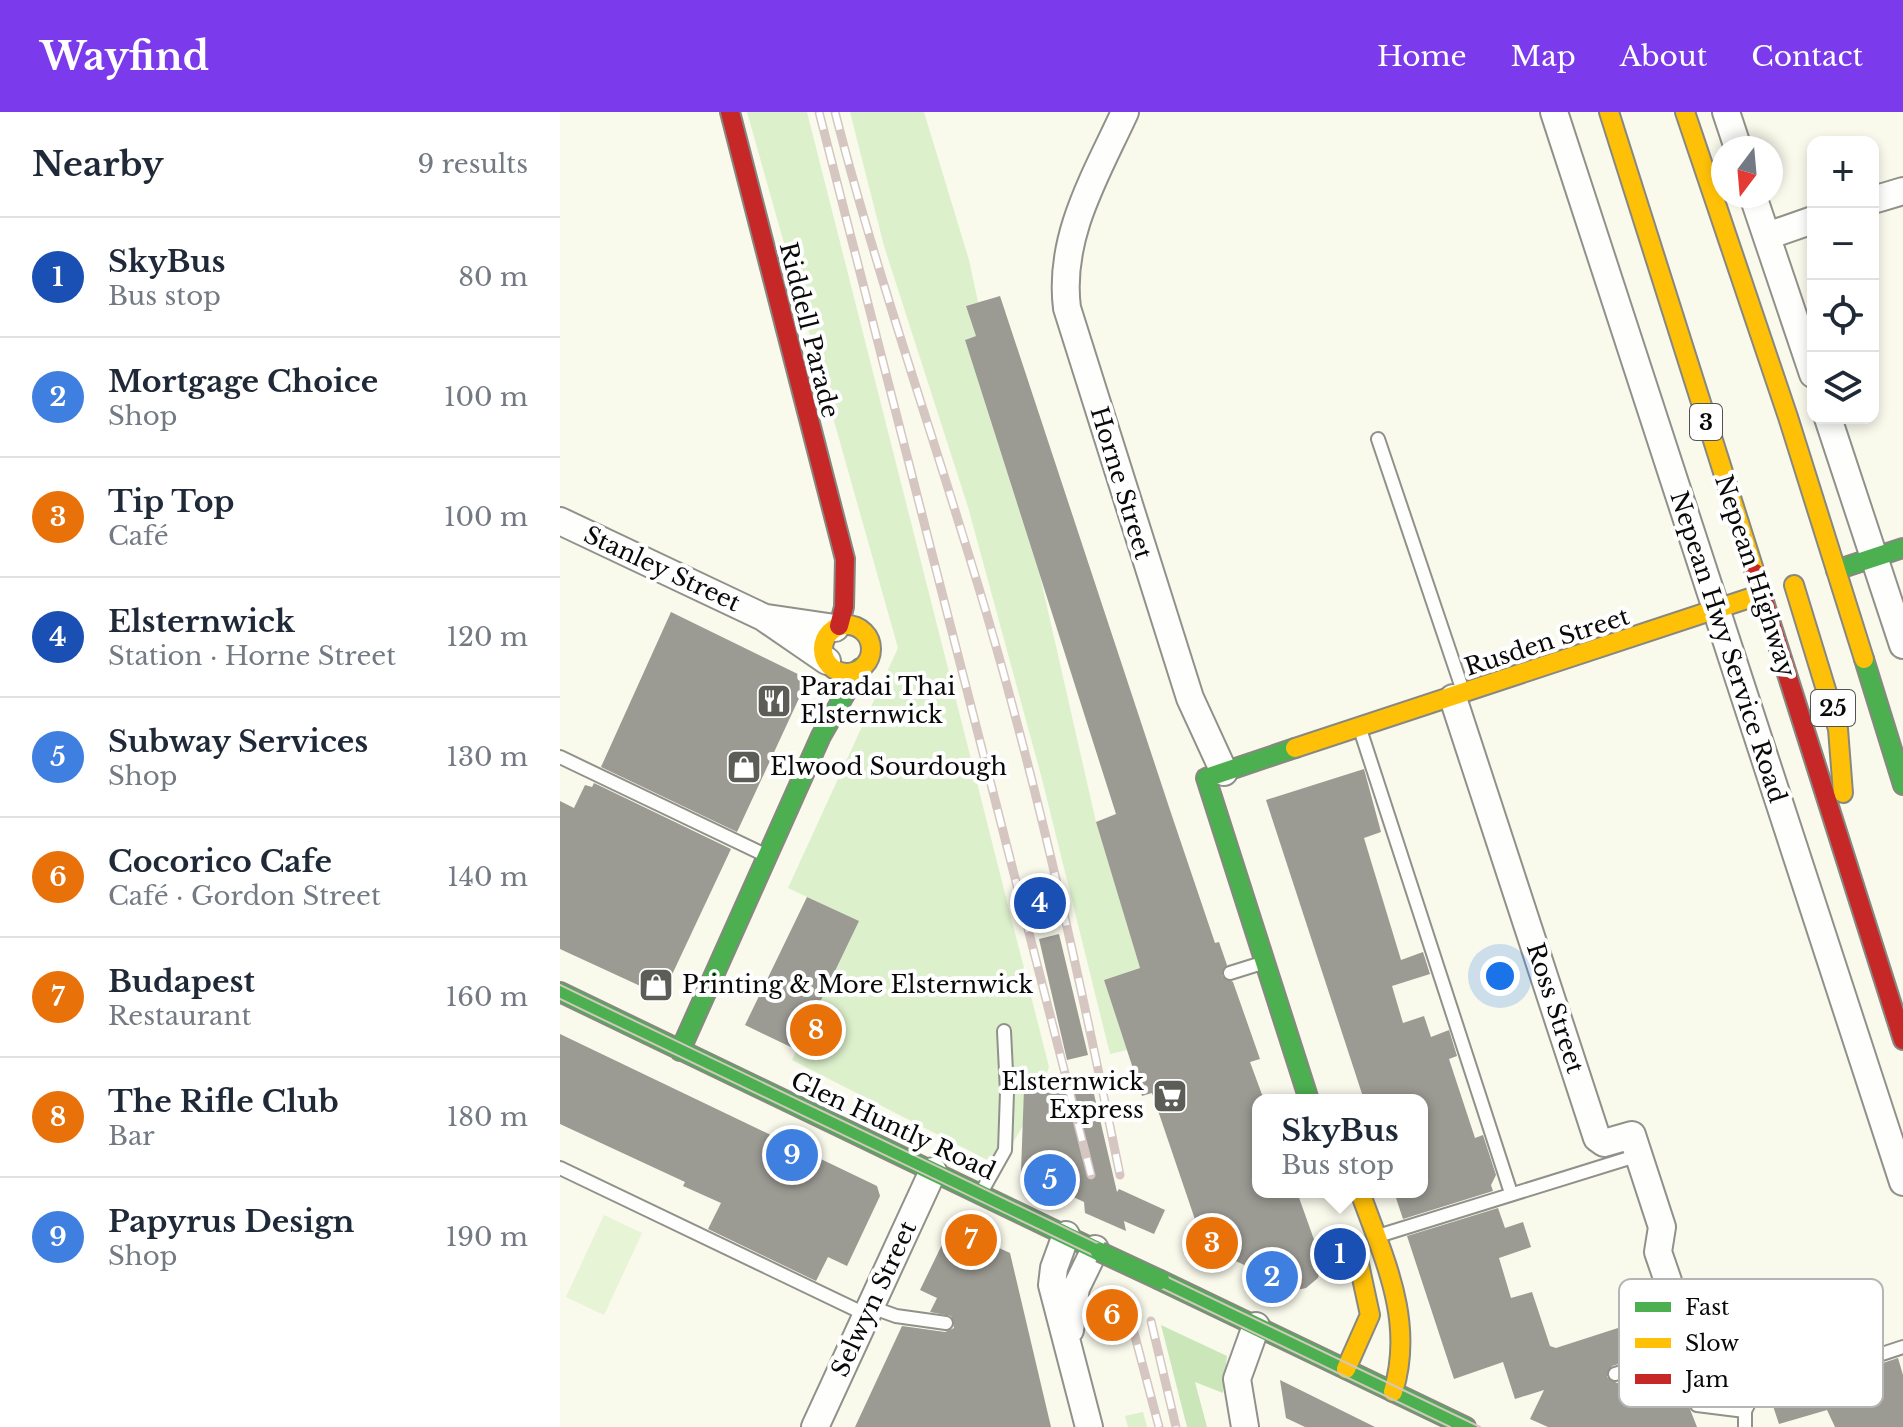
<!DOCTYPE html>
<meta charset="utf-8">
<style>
:root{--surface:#fff;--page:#f2f2f3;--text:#1f2937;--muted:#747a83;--line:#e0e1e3;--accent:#7c3aed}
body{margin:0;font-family:"Libre Baskerville",serif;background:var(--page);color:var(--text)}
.controls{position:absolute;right:24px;top:24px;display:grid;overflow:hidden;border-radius:16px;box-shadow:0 4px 12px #0003}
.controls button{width:72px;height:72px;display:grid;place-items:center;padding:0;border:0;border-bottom:2px solid var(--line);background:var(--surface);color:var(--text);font:40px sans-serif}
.compass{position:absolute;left:1151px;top:24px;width:72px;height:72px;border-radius:50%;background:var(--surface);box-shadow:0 4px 12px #0003;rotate:196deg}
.you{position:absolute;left:940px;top:864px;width:28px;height:28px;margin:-20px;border:6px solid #fff;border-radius:50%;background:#1a73e8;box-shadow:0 0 0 12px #1a73e833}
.badge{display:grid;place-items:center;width:52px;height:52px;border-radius:50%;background:var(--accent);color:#fff;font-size:26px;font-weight:700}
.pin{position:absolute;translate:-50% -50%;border:4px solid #fff;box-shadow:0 2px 8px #0006}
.popup{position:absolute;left:692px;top:982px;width:176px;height:104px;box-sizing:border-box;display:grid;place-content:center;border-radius:16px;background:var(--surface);filter:drop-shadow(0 2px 6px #0005);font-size:26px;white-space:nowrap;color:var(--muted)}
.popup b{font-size:30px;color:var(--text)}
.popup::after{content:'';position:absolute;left:50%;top:100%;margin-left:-16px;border:16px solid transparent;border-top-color:var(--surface)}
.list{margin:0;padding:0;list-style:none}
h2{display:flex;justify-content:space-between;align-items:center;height:104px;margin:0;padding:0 32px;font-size:34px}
h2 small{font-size:26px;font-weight:400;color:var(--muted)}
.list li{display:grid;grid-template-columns:52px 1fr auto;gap:24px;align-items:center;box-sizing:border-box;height:120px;padding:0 32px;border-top:2px solid var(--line)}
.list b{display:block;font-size:30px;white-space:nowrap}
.list p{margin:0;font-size:26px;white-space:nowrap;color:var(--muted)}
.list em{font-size:26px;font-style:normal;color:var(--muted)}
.icon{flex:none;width:44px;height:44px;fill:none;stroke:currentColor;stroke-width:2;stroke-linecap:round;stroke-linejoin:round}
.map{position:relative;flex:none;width:1343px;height:1315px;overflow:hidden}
header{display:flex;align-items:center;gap:48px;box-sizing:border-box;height:112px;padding:0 40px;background:var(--accent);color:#fff}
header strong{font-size:38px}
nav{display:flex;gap:44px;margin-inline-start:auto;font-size:28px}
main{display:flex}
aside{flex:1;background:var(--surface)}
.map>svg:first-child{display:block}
.green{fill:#dcf0cc}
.forest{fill:#cbe7b9}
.pitch{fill:#e7f4d5}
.building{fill:#9b9a93}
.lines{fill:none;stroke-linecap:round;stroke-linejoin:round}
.lane-casing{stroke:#91918b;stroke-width:16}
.street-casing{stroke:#91918b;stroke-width:30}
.fast-casing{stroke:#888882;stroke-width:22}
.slow-casing{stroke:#888882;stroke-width:22}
.jam-casing{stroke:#888882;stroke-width:22}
.lane{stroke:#fefefc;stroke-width:12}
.street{stroke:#fefefc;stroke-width:26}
.fast{stroke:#4caf50;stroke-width:18}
.slow{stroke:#ffc107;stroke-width:18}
.jam{stroke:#c62828;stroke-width:18}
.tram{stroke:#d5c6c2;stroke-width:2}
.rail-casing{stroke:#d5c6c2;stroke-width:9}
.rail{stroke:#fff;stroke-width:6;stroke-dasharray:18;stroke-linecap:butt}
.fast-bridge-casing{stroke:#888882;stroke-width:22;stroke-linecap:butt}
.fast-bridge{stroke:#4caf50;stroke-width:18}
.labels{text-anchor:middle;stroke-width:8;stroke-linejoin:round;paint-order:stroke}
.shield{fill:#fff;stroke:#535353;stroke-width:2}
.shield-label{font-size:22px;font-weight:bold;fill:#090909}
.street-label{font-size:24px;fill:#090909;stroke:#fff}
.poi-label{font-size:24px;fill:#090909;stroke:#fff;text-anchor:start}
.key{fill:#fff;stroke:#b5b5b5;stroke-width:2}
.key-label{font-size:22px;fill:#090909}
</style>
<header>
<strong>Wayfind</strong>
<nav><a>Home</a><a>Map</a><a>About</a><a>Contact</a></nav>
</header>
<main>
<aside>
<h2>Nearby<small>9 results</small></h2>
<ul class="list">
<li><span class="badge" style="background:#1a4fb4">1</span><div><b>SkyBus</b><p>Bus stop</p></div><em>80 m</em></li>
<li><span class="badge" style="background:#3f7fe0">2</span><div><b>Mortgage Choice</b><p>Shop</p></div><em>100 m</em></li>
<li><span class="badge" style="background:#e8710a">3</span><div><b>Tip Top</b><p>Café</p></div><em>100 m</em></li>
<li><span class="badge" style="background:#1a4fb4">4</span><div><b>Elsternwick</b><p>Station · Horne Street</p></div><em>120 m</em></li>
<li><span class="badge" style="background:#3f7fe0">5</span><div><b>Subway Services</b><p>Shop</p></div><em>130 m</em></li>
<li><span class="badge" style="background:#e8710a">6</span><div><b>Cocorico Cafe</b><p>Café · Gordon Street</p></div><em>140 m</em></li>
<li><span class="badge" style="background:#e8710a">7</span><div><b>Budapest</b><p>Restaurant</p></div><em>160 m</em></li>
<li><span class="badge" style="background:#e8710a">8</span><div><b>The Rifle Club</b><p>Bar</p></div><em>180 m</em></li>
<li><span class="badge" style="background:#3f7fe0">9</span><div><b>Papyrus Design</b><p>Shop</p></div><em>190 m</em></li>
</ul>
</aside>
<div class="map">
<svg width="1343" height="1315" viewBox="0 0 1343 1315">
<rect width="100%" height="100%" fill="#f9f9ec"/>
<!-- green -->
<path class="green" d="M187,0h60l242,955 -19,47 -31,52 -207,-106 66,-139 -70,-33 110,-240z
M290,0h74l45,148 9,42 -12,4 10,30 -11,4 75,236 56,246 44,146 -36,12 23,70 -17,4 -68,-275 -74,-272 -84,-261z
M583,1300l4,15h-19l-3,-11z"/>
<!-- forest -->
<path class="forest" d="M601,1213l66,31 -4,37 -28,-11 12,45h-20z"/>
<!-- pitch -->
<path class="pitch" d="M44,1103l38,18 -38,82 -38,-18z"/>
<!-- building -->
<path class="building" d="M440,184l171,517 44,130 4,-1 8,23 -5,11 11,6 27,77 -10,3 14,38h-6v92h39l25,70 -4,16 -12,10 -9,2 -93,-44 -52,-153 -10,3 -38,-116 36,-12 -44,-146 20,-8 -151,-474 11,-4 -10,-30z
M111,500l137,67 -71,153 -136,-65z
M804,657l17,63 -17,6 37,122 22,-8 7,22 -38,12 11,37 21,-7 7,21 18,-7 8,26 -8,3 26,79 8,-3 13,40 -5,10 2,6 -90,28 -9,-27h28v-92h-58l-98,-300z
M34,671l137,66 -69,147 -102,-47v-148l14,7 11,-23 7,2z
M247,785l52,24 -62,129 -52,-25z
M499,822l29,121 -21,5 -28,-121z
M0,922l317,152 3,10 -33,70 -19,-9 -12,24 -108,-52 13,-26 -38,-17 2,-4 -125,-58z
M464,977l70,5 23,98 2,-3 46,21 -11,24 -30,-13 2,10 -41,-18 -1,-11 -63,-30z
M938,1096l7,20 18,-6 8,25 -32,11 12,40 21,-6 18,54 6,2 93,-30 11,33 -48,15 -5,11 10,6 56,-17 24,61h-149l-18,-8 14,-29 -29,9 -12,-37 -49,17 -47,-143z
M391,1114l59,27 41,174h-196l47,-101 43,6 9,-4 -3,-12 -21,-4 7,-14 -17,-8z
M1338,1246l5,17v52h-68l-8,-17 -48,14 -8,-24z
M720,1268l95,47h-70l-19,-9z"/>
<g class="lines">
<!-- lane casing -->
<g class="lane-casing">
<path id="lane" d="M818,327l85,252
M800,617l151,464
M0,645l203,97
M670,861l32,-10
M0,1056l307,147
M422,1079l23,-41 2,-58 -3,-61
M818,1124l261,-81
M311,1195l25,9 50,7
M1055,1262l64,-19 18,50 48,6
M1185,1315v-16l7,-14 151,-50"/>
</g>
<!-- street casing -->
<g class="street-casing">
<path id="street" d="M565,0c-29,63 -67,125 -58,196l123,390 34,74
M994,0l349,1070
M1166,0l12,36
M1193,84l60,178
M1313,88l30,-9
M1207,124l46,-16
M1268,306l75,227
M0,409l203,96 64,44
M207,506l68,10
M893,586l144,440 7,5 28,-8 30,92 -4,25 10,29
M506,1123l-12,33 -2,17 37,142
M510,1218l6,-42 19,-39
M255,1315l118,-256
M685,1315l-8,-48 19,-53"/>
</g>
<!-- fast casing -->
<g class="fast-casing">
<path id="fast" d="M1276,458l67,-22
M1304,547l39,126
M735,636l-89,30 103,322
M0,880l540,260
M120,939l141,-315 39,-68
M600,1168l306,147"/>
</g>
<!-- slow casing -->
<g class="slow-casing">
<path id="slow" d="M1049,0l146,461
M1125,0l103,305 76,242
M1234,473l44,144 5,64
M263 537a24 24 0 1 1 48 0a24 24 0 1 1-48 0Z
M735,636l464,-153
M800,1080c24,67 55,129 33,200
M786,1257l24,-54 -14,-65"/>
</g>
<!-- jam casing -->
<g class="jam-casing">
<path id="jam" d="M170,0l115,447 -1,48 -5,19
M1195,461l148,467"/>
</g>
<!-- lane -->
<use href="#lane" class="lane"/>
<!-- street -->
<use href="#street" class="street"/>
<!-- fast -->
<use href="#fast" class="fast"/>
<!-- slow -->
<use href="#slow" class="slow"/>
<!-- jam -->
<use href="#jam" class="jam"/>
<!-- tram -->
<path class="tram" d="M0,873l920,442
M0,887l890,428"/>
<!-- rail casing -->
<g class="rail-casing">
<path id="rail" d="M259,0l272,1063
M275,0c44,172 104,339 154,510 53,182 93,367 131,553
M568,1198l31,117
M591,1209l25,106"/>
</g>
<!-- rail -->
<use href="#rail" class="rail"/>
<!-- fast-bridge casing -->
<g class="fast-bridge-casing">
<path id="fast-bridge" d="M540,1140l60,28"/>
</g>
<!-- fast-bridge -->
<use href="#fast-bridge" class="fast-bridge"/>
</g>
<!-- icons -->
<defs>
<g id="restaurant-square" transform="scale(1.8)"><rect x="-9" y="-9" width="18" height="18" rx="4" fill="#5d5d58" stroke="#fff"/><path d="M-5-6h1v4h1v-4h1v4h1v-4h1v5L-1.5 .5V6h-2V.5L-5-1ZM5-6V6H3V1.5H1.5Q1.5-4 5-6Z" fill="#fff"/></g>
<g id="shop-square" transform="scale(1.8)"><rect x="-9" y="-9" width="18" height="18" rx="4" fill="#5d5d58" stroke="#fff"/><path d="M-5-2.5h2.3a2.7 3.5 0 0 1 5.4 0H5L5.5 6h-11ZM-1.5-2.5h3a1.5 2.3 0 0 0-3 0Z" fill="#fff"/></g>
<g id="supermarket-square" transform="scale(1.8)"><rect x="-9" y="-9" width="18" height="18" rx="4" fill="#5d5d58" stroke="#fff"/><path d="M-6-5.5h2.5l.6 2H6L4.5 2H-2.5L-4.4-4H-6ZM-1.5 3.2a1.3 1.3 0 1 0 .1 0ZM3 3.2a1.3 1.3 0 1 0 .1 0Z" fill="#fff"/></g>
</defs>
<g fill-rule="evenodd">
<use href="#restaurant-square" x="214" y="589"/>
<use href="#shop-square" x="184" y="655"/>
<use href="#shop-square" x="96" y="873"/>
<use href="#supermarket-square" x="610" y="984"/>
</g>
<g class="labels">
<!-- shield labels -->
<g class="shield">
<rect x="1130" y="292" width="32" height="36" rx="6"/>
<rect x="1251" y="578" width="44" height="36" rx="6"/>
</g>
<g class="shield-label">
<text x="1146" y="318">3</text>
<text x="1273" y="604">25</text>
</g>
<!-- street labels -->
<g class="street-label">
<text transform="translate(249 218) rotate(76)" y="8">Riddell Parade</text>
<text transform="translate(561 371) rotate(73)" y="8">Horne Street</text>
<text transform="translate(102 457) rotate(25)" y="8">Stanley Street</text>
<text transform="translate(1195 464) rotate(72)" y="8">Nepean Highway</text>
<text transform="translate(987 530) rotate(-18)" y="8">Rusden Street</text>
<text transform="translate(1168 535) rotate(72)" y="8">Nepean Hwy Service Road</text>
<text transform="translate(995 896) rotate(72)" y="8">Ross Street</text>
<text transform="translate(333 1014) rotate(25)" y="8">Glen Huntly Road</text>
<text transform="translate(314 1187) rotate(-65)" y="8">Selwyn Street</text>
</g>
<!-- poi labels -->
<g class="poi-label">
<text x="240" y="583">Paradai Thai<tspan x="240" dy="28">Elsternwick</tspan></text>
<text x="210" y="663">Elwood Sourdough</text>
<text x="122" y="881">Printing &amp; More Elsternwick</text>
<text x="584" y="978" text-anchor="end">Elsternwick<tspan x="584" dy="28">Express</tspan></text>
</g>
</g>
<!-- legend -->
<rect x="1059" y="1167" width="264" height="128" rx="12" class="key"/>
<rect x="1075" y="1190" width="36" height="10" fill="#4caf50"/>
<rect x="1075" y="1226" width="36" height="10" fill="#ffc107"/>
<rect x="1075" y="1262" width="36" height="10" fill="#c62828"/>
<g class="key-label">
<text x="1125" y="1203">Fast</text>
<text x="1125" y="1239">Slow</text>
<text x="1125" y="1275">Jam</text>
</g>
</svg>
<div class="controls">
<button>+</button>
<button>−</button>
<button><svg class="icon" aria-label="locate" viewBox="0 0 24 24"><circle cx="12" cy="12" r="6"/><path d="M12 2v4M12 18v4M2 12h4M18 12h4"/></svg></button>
<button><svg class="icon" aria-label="layers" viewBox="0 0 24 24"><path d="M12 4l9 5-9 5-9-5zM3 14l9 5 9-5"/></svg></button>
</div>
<svg class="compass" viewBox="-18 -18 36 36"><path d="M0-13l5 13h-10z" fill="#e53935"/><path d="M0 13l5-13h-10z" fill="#747a83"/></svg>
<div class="you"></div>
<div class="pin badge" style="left:780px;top:1142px;background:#1a4fb4">1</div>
<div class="popup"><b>SkyBus</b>Bus stop</div>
<div class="pin badge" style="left:712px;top:1165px;background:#3f7fe0">2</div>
<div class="pin badge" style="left:652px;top:1131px;background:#e8710a">3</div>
<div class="pin badge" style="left:480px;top:791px;background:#1a4fb4">4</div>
<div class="pin badge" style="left:490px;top:1068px;background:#3f7fe0">5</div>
<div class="pin badge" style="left:552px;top:1203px;background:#e8710a">6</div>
<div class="pin badge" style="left:411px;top:1128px;background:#e8710a">7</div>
<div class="pin badge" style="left:256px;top:918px;background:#e8710a">8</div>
<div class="pin badge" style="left:232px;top:1043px;background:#3f7fe0">9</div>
</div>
</main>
